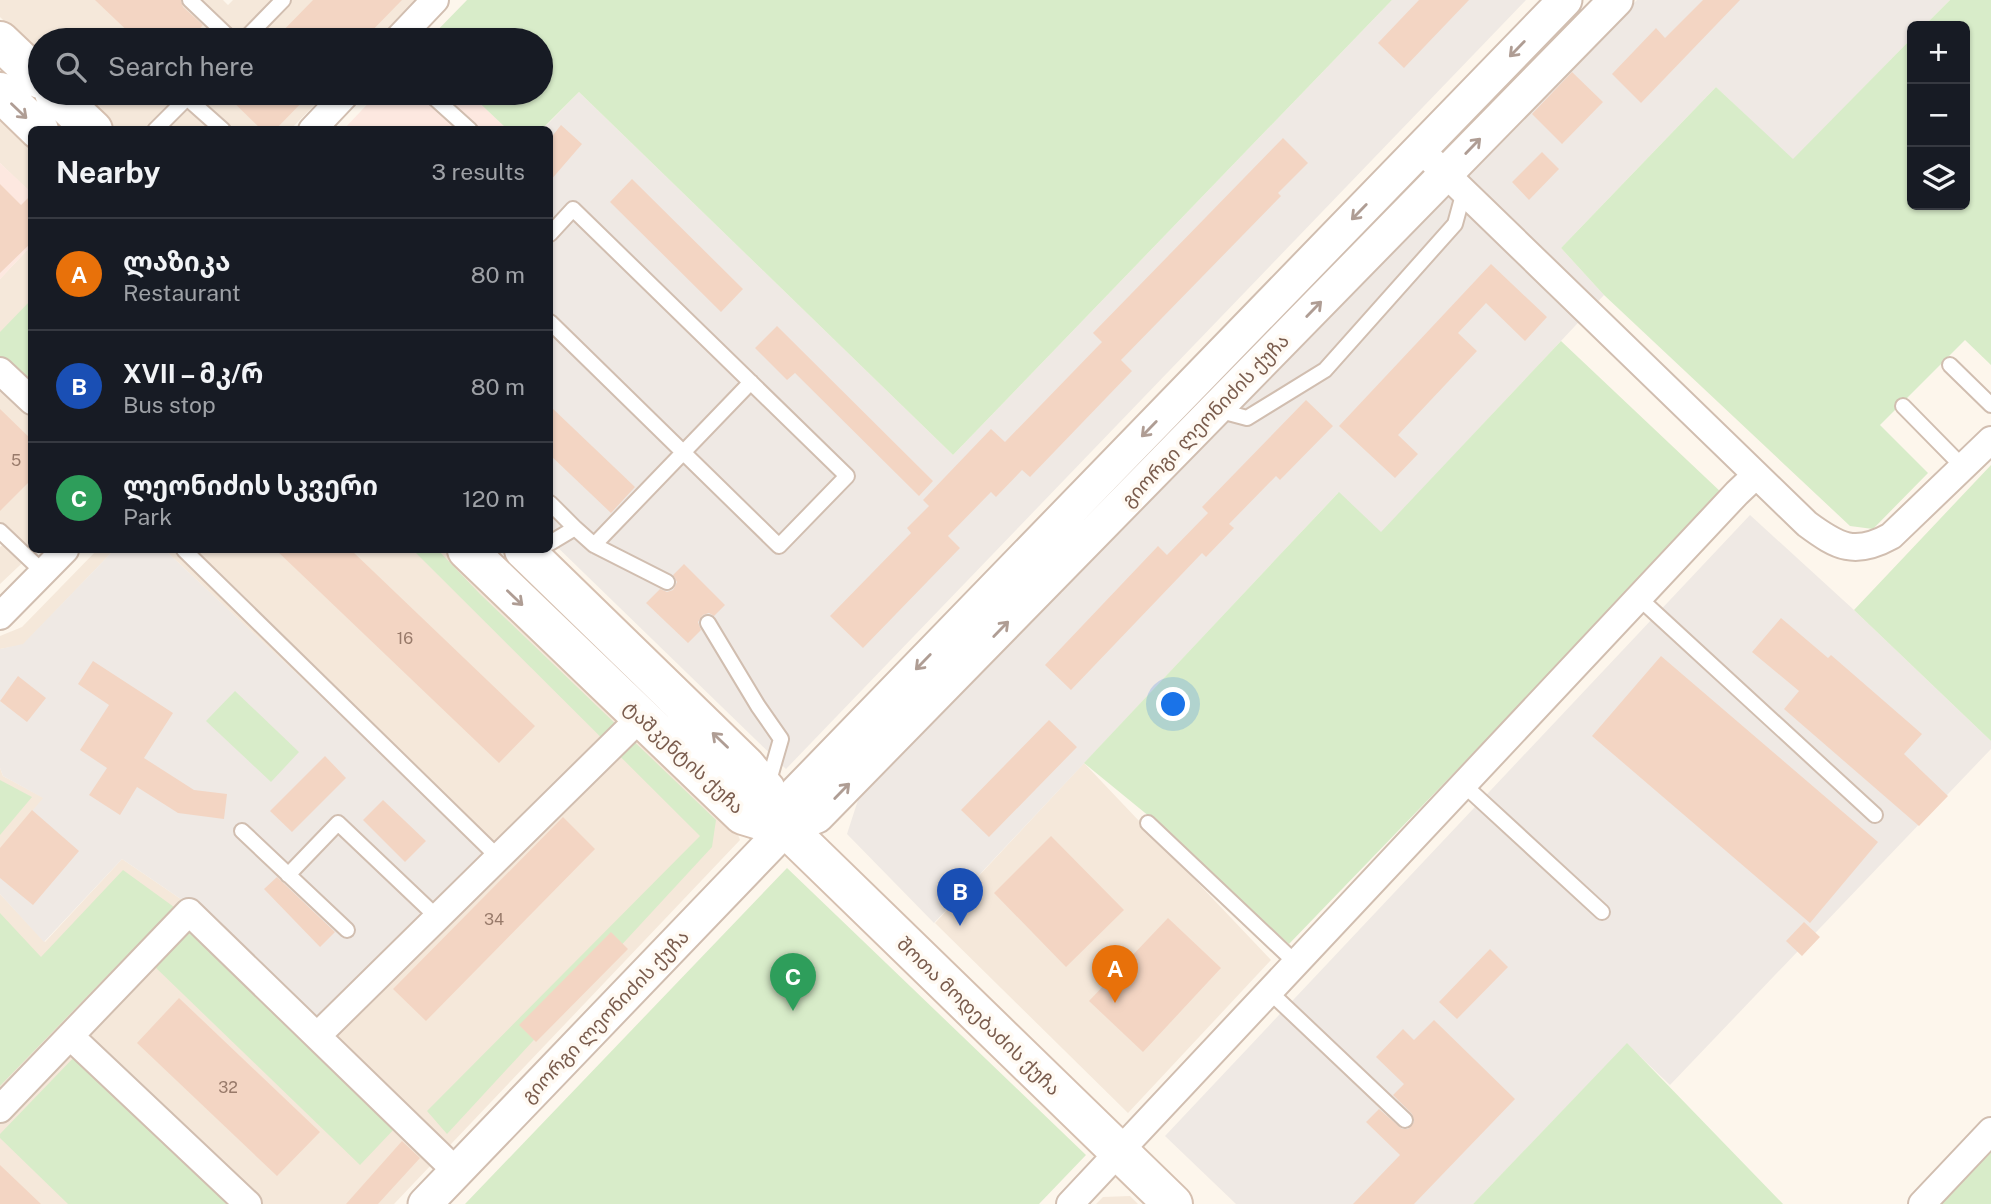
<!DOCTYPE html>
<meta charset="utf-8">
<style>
:root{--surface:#171b24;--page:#242831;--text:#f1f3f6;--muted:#9ea1a6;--line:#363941;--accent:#e76f51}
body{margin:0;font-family:"Public Sans","Noto Sans Georgian",sans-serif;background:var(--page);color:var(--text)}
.controls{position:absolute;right:21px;top:21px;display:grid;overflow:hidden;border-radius:10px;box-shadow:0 2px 5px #0004}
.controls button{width:63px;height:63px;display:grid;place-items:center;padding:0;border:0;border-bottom:2px solid var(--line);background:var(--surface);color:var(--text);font:35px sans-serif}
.you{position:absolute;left:1174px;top:705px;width:24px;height:24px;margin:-18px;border:5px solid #fff;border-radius:50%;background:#1a73e8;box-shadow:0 0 0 10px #1a73e833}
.badge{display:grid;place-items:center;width:46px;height:46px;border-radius:50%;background:var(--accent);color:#fff;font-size:23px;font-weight:700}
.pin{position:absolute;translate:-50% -58px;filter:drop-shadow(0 2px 4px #0008)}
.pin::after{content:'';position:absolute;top:37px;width:24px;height:21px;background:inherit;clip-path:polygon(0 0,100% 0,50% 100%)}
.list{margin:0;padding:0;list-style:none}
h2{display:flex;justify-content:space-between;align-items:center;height:91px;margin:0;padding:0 28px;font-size:30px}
h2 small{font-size:23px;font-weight:400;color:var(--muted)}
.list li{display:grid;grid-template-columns:46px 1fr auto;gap:21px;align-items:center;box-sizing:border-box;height:112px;padding:0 28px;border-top:2px solid var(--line)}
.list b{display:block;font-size:26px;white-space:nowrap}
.list p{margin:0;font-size:23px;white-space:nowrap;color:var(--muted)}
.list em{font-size:23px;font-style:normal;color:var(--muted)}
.icon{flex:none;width:38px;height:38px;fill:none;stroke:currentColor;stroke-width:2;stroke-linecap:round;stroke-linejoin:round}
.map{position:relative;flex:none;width:1991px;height:1204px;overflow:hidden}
.search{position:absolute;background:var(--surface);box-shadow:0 2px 5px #0004;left:28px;top:28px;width:525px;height:77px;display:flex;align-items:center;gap:18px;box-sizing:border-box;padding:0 24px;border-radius:38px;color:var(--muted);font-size:26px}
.panel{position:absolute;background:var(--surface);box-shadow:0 2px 5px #0004;left:28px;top:126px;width:525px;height:427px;border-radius:10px}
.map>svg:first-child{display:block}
.residential{fill:#f5e8da}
.commercial{fill:#fde8e0}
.industrial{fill:#efe9e4}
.green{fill:#d8ecc9}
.building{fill:#f3d5c3}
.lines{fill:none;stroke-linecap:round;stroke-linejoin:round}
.service-casing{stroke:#d1beb0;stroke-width:18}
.minor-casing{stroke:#d1beb0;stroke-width:30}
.tertiary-casing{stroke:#d1beb0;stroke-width:37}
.secondary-casing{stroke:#d6c0b0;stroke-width:42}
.service{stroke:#fff;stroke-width:14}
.minor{stroke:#fff;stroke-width:26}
.tertiary{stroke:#fff;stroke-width:33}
.secondary{stroke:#fff;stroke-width:38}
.oneway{stroke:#af9d94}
.labels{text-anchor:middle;stroke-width:7;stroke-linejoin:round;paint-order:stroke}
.number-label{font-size:16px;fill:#987a6a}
.street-label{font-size:19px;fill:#7a5c4d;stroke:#fffaf3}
</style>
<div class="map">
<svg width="1991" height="1204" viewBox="0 0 1991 1204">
<rect width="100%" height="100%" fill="#fdf6ec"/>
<!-- residential -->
<path class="residential" d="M0,0h223l5,5 5,-5h184l-40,40h-337v16l-40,-39z
M79,93h247l-36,37 -173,-1z
M0,116l31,30v47l-31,-30z
M31,246l1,304h4l-36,34v-37l4,-3 -4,-4v-261z
M97,550h17l-91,95 -23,4v-13l22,-9z
M165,550h294l271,263 10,27 -346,364h-394v-310l45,48 77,-83 72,49 296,-52z
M1084,763l187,197 -143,153 -193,-190z
M0,768l3,8 41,22 -44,52z
M1130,1196l8,8h-42l7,-7z"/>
<!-- commercial -->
<path class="commercial" d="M378,93h91l38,36 -164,1z
M0,163l32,30 -1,53 -31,33z"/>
<!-- industrial -->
<path class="industrial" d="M1392,0h134l-740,769 -236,-229v-410h-8l37,-38 374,363z
M1637,0h313l-26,26h-12v12l-119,122 -77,-73 -155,161 43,47 -223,238 -43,-40 -404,430 -87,-89 11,-34z
M1750,515l104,95 137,131v8l-321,336 -43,-41 -154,160h-237l-71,-68z
M114,550h51l326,306 -174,171 -123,-119 -72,-49 -78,83 -44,-48v-44l43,-52 -40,-22 -3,-8v-119l23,-5z"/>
<!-- green -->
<path class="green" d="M467,0h925l-439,455 -374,-363 -37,37h-35l-38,-36h72v-53h-113z
M1950,0h41v365l-26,-25 -85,85 48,48 -55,56 -23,-3 -246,-231 -43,-47 155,-161 77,72 119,-121v167h53v-179h-41z
M31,300v88l-31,-31v-25z
M1561,341l162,153 -434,450 -139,-127 -66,-54 255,-271 42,40z
M1991,465v276l-137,-131z
M413,550h25l42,44 236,226 -4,27 -265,287 -20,-23 273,-275z
M235,691l64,61 -28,30 -65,-61z
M0,780l32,17 -32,38z
M787,868l299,287 -47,49h-574z
M123,870l51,37 -174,179v-173l41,44z
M191,927l206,199 -37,39 -206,-199z
M1627,1043l156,161h-310z
M79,1052l156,152h-167l-68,-66v-4z
M1991,1150v54h-50z"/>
<!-- building -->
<path class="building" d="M95,0h86l2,7 20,18 -14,15h-52z
M313,0h89l-39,40h-89z
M1419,0h50l-65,68 -26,-25z
M1703,0h37l-99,103 -29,-29 44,-46 9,10z
M1572,72l31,30 -41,42 -30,-30z
M224,93h87l-36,37h-13z
M561,125l21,19 -32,37v-42z
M1283,138l25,25 -30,30 3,3 -160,164 11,11 -102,106 -8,-7 -26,27 -5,-5 -43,44 12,12 -97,100 -33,-32 81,-83 -4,-5 22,-22 -6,-6 68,-71 14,13 97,-100 -9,-9z
M1542,152l17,17 -30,31 -17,-18z
M632,179l111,110 -22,23 -111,-110z
M0,184l21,21 11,-11v48l-32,31z
M1491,264l56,53 -22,24 -39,-38 -28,30 19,18 -79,84 20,19 -23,24 -56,-52z
M777,326l156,155 -14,15 -124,-123 -8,7 -32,-32z
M1306,400l27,26 -53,54 -4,-4 -47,48 5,4 -28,29 -4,-4 -131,137 -26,-25 113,-119 9,9 41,-42 -6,-6z
M550,406l85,81 -24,26 -61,-58z
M0,409l32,31v39l-32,32z
M276,550h75l184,176 -36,37z
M684,564l41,41 -11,11 -5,-3 -6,2 -5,7 3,8 -13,13 -42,-40 14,-14 7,3 6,-2 4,-8 -4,-7z
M1781,618l47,40 3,-3 91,79 -18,20 44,42 -29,30 -135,-117 15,-18 -47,-39z
M1661,656l217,186 -68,81 -218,-187z
M93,661l80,52 -29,45 50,32 33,4 -3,25 -46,-6 -41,-26 -17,28 -31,-20 18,-27 -27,-18 29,-45 -31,-21z
M18,676l28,22 -19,24 -27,-21z
M1049,720l28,27 -88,90 -28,-27z
M325,756l21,22 -54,54 -22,-21z
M383,800l43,41 -21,21 -42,-42z
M32,810l47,41 -46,54 -33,-27v-30z
M563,817l32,32 -169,172 -33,-32z
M1051,836l73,74 -58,57 -72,-74z
M277,877l58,55 -15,15 -56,-58z
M1168,918l53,50 -78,84 -54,-51z
M1804,922l16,15 -18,19 -16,-15z
M611,932l17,17 -92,93 -17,-17z
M1490,949l18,18 -51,52 -18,-17z
M179,998l141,134 -43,44 -140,-133z
M1434,1020l81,79 -101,105h-61l47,-49 -34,-33 13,-13 23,20h6l6,-7 -2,-8 -19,-19 11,-11 -28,-27 27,-28 11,11z
M402,1141l18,17 -42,46h-32z
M0,1165l41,39h-41z"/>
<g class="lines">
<!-- service casing -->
<g class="service-casing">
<path id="service" d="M190,0l42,40
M244,40l39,-40
M429,93l41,37
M187,98l36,32
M155,130l37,-37
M550,234l23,-25 274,267 -68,70 -229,-224
M1950,365l41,40
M1903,406l60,61
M1217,410l30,8 78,-48 130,-146 9,-33
M550,503l25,25 -25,15
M575,528l19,17 73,37
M0,531l42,40
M594,545l157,-163
M184,550l315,308
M1639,598l236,217
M708,623l50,83 23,33 -13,45
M1464,785l138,127
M1148,823l148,140
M242,831l105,99
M288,875l50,-52 100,95
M1270,992l135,128"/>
</g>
<!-- minor casing -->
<g class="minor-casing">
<path id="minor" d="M397,40l38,-40
M312,130l35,-37
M1420,149l387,375c31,23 48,32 84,12l100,-96
M0,371l32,30
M0,616l65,-66
M70,1036l178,168
M317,1036l323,-318
M0,1109l189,-197 267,259
M1070,1204l667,-711 19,-18
M1922,1204l69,-73"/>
</g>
<!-- tertiary casing -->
<g class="tertiary-casing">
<path id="tertiary" d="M786,828l10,-35 769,-793
M425,1204l361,-376 31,-12 799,-816"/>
</g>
<!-- secondary casing -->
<g class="secondary-casing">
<path id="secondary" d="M0,41l40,38
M0,92l39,38
M54,93l39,37
M467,550l276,265 43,13
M524,550l221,215 21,25 20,38 387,376"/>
</g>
<!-- service -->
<use href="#service" class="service"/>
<!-- minor -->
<use href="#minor" class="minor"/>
<!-- tertiary -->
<use href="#tertiary" class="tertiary"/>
<!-- secondary -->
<use href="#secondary" class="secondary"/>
</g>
<!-- one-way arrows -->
<defs><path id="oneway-shaft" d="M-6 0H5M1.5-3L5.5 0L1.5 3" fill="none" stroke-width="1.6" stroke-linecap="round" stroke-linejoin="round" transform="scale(1.75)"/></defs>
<g class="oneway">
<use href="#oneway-shaft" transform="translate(1517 49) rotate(134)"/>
<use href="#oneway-shaft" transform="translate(19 111) rotate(44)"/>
<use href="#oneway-shaft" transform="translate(1473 146) rotate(-46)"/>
<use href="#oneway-shaft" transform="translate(1359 212) rotate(134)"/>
<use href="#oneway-shaft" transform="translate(1314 309) rotate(-46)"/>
<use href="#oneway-shaft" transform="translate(1149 429) rotate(134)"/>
<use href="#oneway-shaft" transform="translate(515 598) rotate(44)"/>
<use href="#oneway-shaft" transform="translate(1001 629) rotate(-46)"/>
<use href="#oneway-shaft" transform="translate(923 662) rotate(134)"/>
<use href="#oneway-shaft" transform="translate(720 740) rotate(-136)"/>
<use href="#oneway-shaft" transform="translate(842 791) rotate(-46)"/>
</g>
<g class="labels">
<!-- number labels -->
<g class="number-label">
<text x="16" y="466">5</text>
<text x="405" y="644">16</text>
<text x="494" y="925">34</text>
<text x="228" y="1093">32</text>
</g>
<!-- street labels -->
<g class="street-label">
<text transform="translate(1205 420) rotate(-46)" y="7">გიორგი ლეონიძის ქუჩა</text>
<text transform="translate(684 757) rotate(43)" y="7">ტაშკენტის ქუჩა</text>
<text transform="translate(605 1016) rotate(-46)" y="7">გიორგი ლეონიძის ქუჩა</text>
<text transform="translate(979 1016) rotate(44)" y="7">შოთა მოდებაძის ქუჩა</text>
</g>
</g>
</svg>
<div class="controls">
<button>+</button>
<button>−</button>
<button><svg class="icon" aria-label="layers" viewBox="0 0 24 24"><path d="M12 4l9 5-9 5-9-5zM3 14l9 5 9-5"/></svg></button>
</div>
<div class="you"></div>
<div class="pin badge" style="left:1115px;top:1003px;background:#e8710a">A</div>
<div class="pin badge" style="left:960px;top:926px;background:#1a4fb4">B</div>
<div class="pin badge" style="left:793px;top:1011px;background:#2e9e5b">C</div>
<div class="search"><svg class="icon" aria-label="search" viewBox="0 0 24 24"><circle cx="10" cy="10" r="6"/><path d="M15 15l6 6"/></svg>Search here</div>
<section class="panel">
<h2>Nearby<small>3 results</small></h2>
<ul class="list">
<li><span class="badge" style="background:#e8710a">A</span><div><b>ლაზიკა</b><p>Restaurant</p></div><em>80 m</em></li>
<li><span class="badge" style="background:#1a4fb4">B</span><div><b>XVII – მკ/რ</b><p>Bus stop</p></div><em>80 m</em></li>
<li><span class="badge" style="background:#2e9e5b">C</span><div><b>ლეონიძის სკვერი</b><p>Park</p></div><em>120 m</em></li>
</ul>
</section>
</div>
